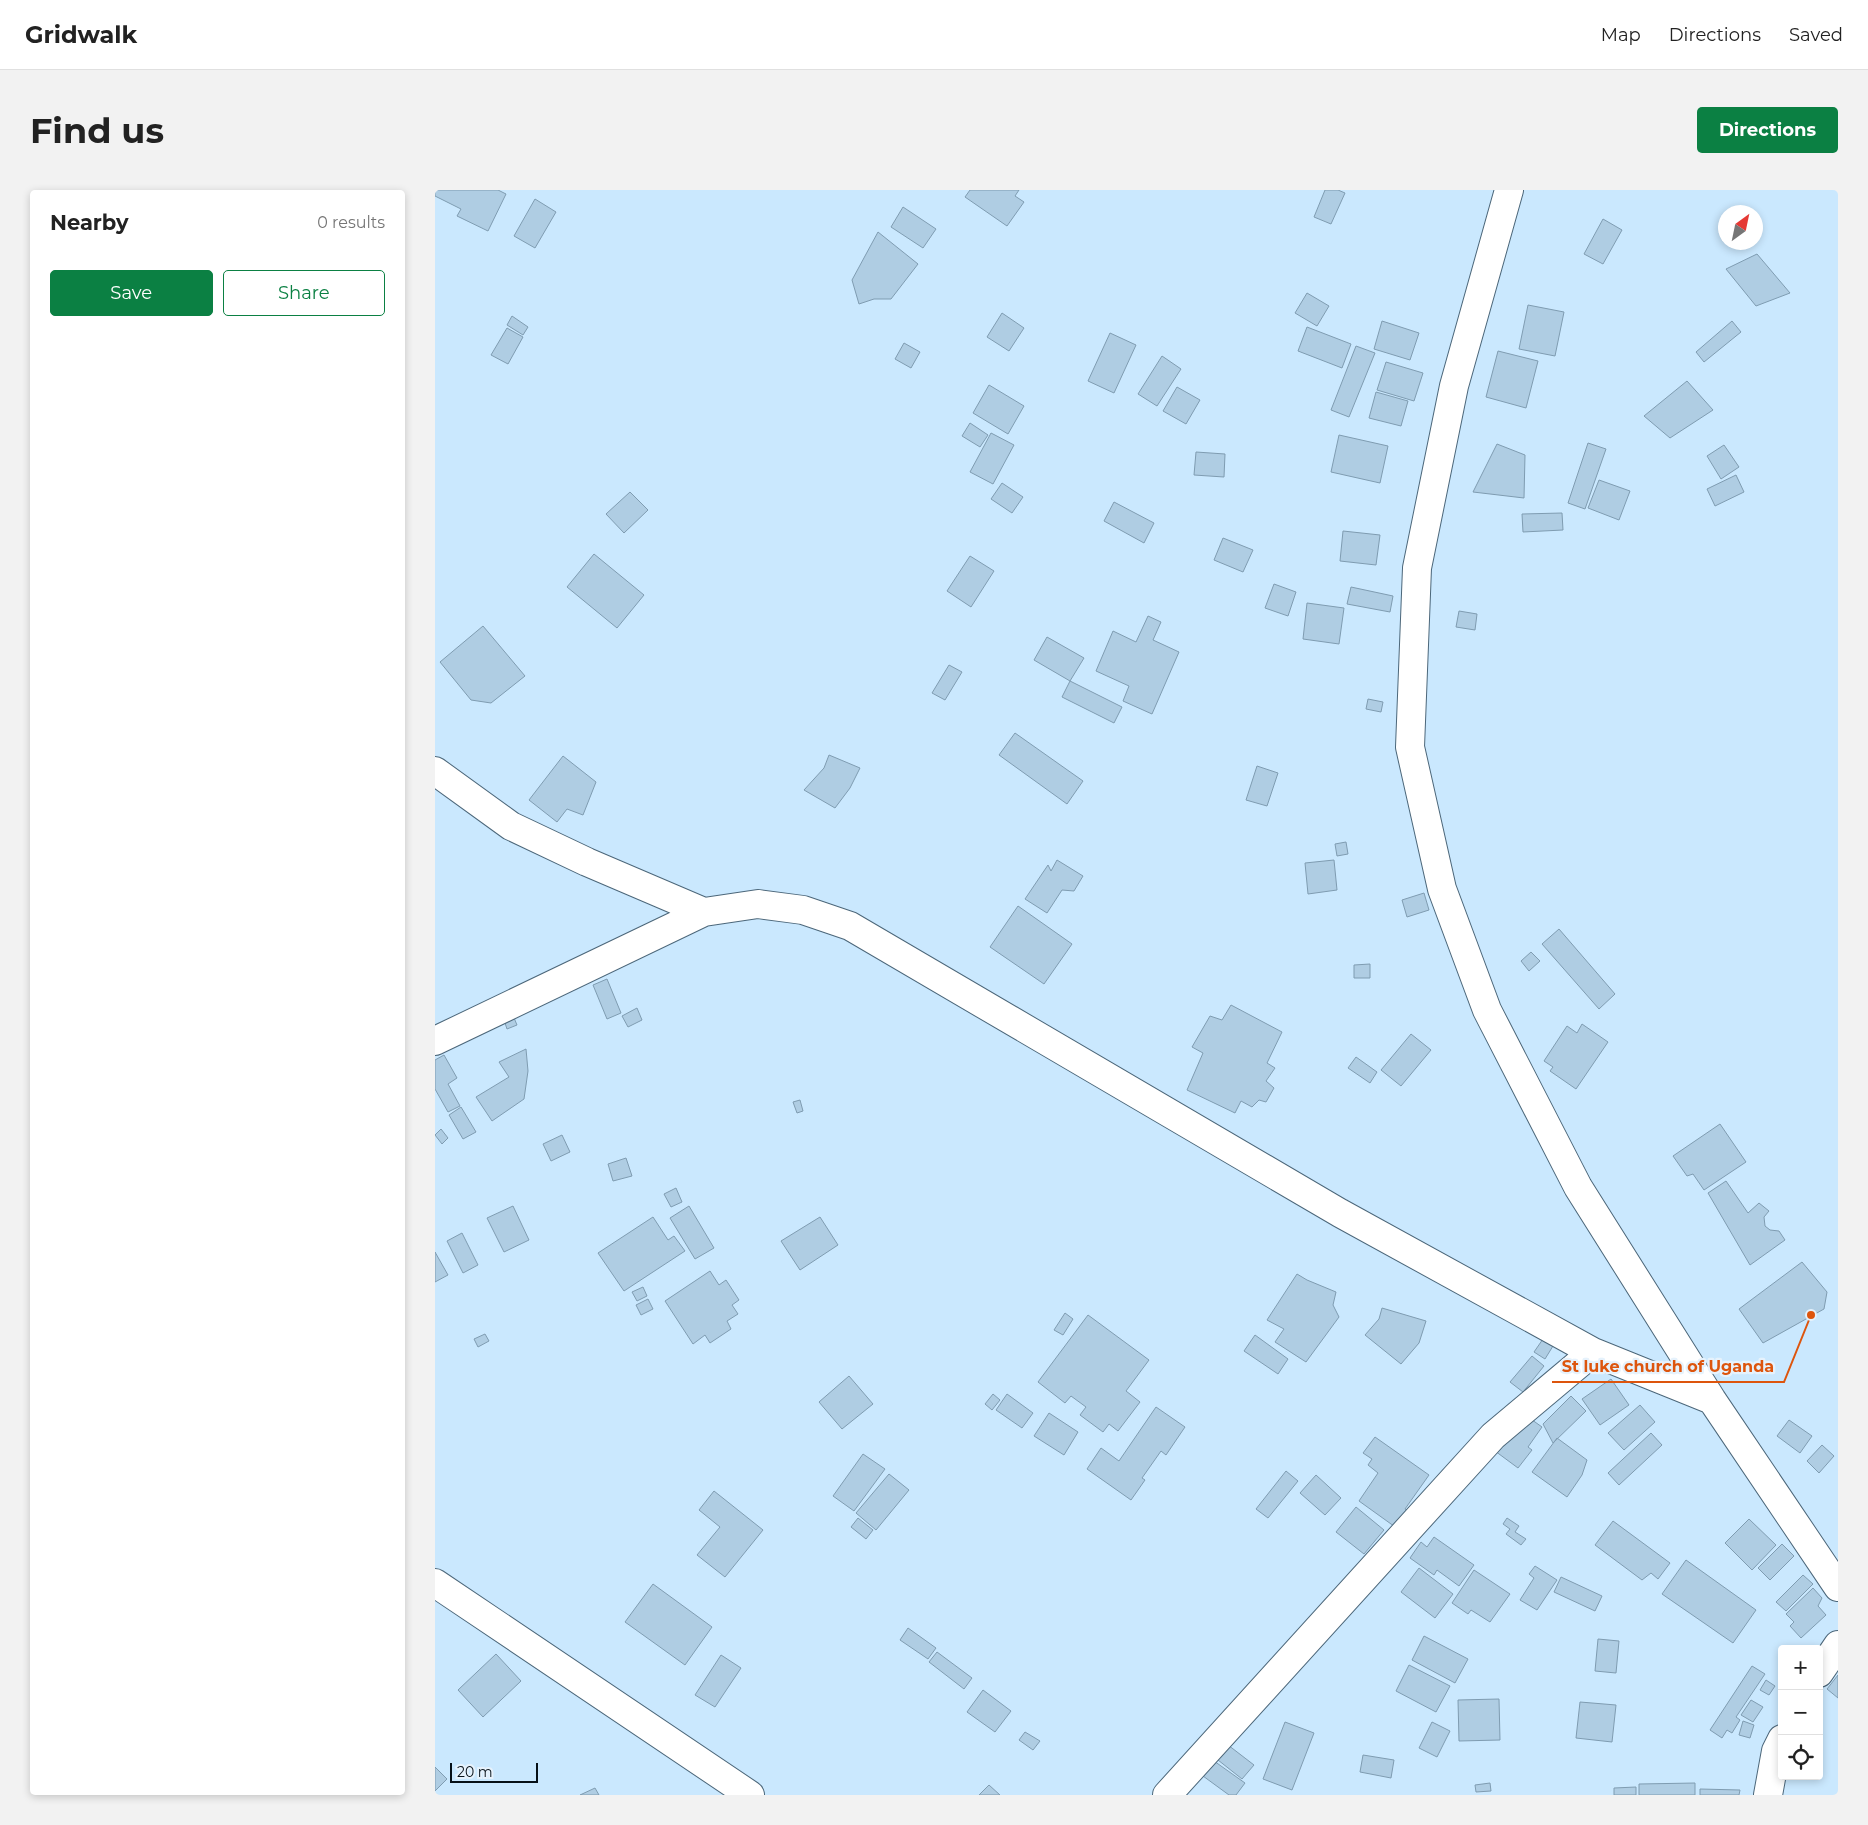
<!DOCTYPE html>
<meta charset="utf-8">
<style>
:root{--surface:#fff;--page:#f2f2f2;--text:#222;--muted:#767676;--line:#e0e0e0;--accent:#0b8043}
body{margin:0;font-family:Montserrat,sans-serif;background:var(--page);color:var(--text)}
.controls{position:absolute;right:15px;bottom:15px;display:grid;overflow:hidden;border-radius:5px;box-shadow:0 2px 8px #0003}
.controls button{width:45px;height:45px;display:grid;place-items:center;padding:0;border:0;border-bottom:1px solid var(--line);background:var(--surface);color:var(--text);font:25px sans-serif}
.compass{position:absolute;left:1283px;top:15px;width:45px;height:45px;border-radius:50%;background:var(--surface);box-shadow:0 2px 8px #0003;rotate:33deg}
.scale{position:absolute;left:15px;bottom:12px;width:88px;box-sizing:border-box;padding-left:5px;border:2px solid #061017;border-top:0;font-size:14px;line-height:18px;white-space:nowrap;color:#061017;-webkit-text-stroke:4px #e6f2fc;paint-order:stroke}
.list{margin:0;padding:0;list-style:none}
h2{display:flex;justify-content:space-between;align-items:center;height:65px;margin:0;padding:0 20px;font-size:21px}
h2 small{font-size:16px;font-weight:400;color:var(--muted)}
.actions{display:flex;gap:10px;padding:15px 20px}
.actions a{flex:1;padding:11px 0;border:1px solid var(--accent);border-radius:5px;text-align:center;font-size:18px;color:var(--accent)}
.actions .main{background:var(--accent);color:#fff}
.icon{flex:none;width:28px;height:28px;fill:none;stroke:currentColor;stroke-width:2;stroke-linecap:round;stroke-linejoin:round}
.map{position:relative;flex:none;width:1403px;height:1605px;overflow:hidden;border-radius:5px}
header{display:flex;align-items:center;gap:30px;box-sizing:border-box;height:70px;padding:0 25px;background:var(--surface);border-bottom:1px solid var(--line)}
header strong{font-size:24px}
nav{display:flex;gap:28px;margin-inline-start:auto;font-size:18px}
.intro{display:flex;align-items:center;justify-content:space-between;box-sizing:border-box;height:120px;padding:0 30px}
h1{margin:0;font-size:35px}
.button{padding:12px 22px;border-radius:5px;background:var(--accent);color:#fff;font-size:18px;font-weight:700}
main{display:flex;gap:30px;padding:0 30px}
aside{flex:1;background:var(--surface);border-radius:5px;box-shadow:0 2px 8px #0003}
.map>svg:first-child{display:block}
.building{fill:#afcde3;stroke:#7f9cb1}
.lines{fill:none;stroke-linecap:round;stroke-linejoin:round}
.street-casing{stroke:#4c677a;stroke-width:30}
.street{stroke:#fff;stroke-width:28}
.leader{fill:none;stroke:#dd550d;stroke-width:2}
.callout-dot{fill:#dd550d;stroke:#e6f2fc;stroke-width:2}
.callout-label{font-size:16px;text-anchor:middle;font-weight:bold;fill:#dd550d;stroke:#e6f2fc;stroke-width:4.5;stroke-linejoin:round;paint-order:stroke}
</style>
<header>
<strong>Gridwalk</strong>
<nav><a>Map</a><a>Directions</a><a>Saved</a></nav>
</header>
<div class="intro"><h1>Find us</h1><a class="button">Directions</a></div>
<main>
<aside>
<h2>Nearby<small>0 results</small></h2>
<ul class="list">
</ul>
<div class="actions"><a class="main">Save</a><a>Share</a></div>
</aside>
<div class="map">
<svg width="1403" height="1605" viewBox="0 0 1403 1605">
<rect width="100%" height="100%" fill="#cae8fe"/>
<!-- building -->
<path class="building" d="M0,0h63l8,4 -18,37 -31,-15 4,-7 -26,-13z
M535,0h49l-4,6 9,6 -17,24 -42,-29z
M890,0h13l7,3 -14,31 -17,-7z
M100,9l21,13 -21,36 -21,-12z
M468,17l33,22 -13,19 -32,-21z
M1168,29l19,11 -19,34 -19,-10z
M443,42l40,32 -27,35h-17l-15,5 -7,-24z
M1322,64l33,39 -34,13 -30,-37z
M872,103l22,13 -12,20 -22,-13z
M1093,115l36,7 -9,44 -36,-7z
M567,123l22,15 -15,23 -22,-14z
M77,126l16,11 -5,8 -16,-10z
M947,131l37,12 -9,27 -36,-11z
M1297,131l9,11 -37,30 -8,-10z
M872,137l44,17 -9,24 -44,-17z
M72,138l16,9 -15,27 -17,-9z
M675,143l26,12 -22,48 -26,-12z
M469,153l16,9 -9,16 -16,-9z
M921,156l19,7 -26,64 -18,-7z
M1063,161l40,10 -12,47 -40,-11z
M727,166l19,13 -24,37 -19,-12z
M951,172l37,11 -9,28 -37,-11z
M1252,191l26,29 -43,28 -26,-22z
M554,195l35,21 -16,28 -35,-21z
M742,197l23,13 -14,24 -23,-13z
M941,202l32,9 -7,25 -32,-8z
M535,233l18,12 -8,12 -18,-11z
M556,243l23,12 -21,39 -23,-12z
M904,245l49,11 -8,37 -49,-11z
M1153,253l18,6 -21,60 -17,-6z
M1062,254l28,11 -1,43 -51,-6z
M1289,255l15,22 -18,12 -14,-23z
M761,262l29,2 -1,23 -30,-2z
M1301,285l8,17 -29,14 -8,-17z
M1164,290l31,11 -11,29 -31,-12z
M567,293l21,14 -11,16 -21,-14z
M195,302l18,18 -24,23 -18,-19z
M679,312l40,21 -10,20 -40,-22z
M1127,323l1,17 -40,2 -1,-18z
M908,341l37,4 -4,30 -36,-4z
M788,348l30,12 -10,22 -29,-12z
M159,364l50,41 -27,33 -50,-41z
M535,366l24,15 -23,36 -24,-16z
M839,394l22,8 -8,24 -23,-8z
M916,397l42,9 -3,16 -43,-8z
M872,413l37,5 -5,36 -36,-5z
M1024,421l18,3 -2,16 -19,-3z
M713,426l13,6 -8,18 26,12 -27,62 -29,-13 6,-15 -33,-15 17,-40 23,11z
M48,436l42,50 -34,27 -20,-3 -31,-38z
M612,447l37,21 -14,23 -36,-21z
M514,475l13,7 -17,28 -13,-7z
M635,491l52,26 -8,16 -52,-26z
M933,509l15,3 -2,10 -15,-3z
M580,543l68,48 -16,23 -68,-49z
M394,565l31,13 -10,20 -15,20 -31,-18 20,-22z
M128,566l33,26 -13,33 -16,-6 -10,13 -28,-22z
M822,576l21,7 -11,33 -21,-6z
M911,652l2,12 -11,2 -2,-12z
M622,670l26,16 -9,15 -12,-1 -15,23 -22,-14 23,-34 3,6z
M899,670l3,30 -29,4 -3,-31z
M989,703l5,17 -22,7 -5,-17z
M583,716l54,38 -28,40 -54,-37z
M1124,739l56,65 -16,15 -57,-65z
M1096,762l9,9 -11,10 -8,-10z
M935,774v14h-16v-13z
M172,789l14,34 -14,6 -14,-34z
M796,815l51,27 -15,31 8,5 -9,13 8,7 -8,14 -7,-2 -7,7 -11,-6 -6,12 -48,-23 16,-37 -11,-6 18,-31 12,4z
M202,818l5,12 -14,7 -6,-11z
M77,823l5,12 -10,4 -4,-12z
M1147,834l26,18 -32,47 -26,-18 3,-4 -9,-6 23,-35 10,7z
M976,844l20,16 -30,36 -20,-16z
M91,859l2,22 -4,28 -32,22 -16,-24 33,-20 -10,-15z
M9,865l13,23 -9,6 12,22 -12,6 -13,-23v-29z
M921,867l21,15 -7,11 -22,-15z
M365,910l3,11 -6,2 -4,-11z
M26,917l15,25 -13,7 -14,-24z
M1285,934l26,38 -42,28 -11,-16 -6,2 -14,-20z
M6,939l7,9 -6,6 -7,-9z
M127,945l8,17 -19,9 -8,-17z
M191,968l6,18 -19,5 -5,-17z
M1291,991l22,32 11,-10 10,8 -5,6 1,9 5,4 9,1 6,9 -35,25 -42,-72z
M241,998l6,14 -11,5 -7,-13z
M78,1016l16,34 -25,12 -17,-34z
M254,1016l25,42 -19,11 -25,-41z
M218,1027l15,23 6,-4 11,15 -61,40 -26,-38z
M385,1027l18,28 -38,25 -19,-29z
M27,1043l16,32 -15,8 -16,-32z
M0,1062l13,23 -13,7z
M1367,1072l25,30 -3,17 -61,34 -24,-34z
M275,1081l9,14 7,-5 13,20 -7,5 6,9 -11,7 4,8 -21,14 -5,-8 -12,9 -28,-43z
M862,1084l10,6 29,12 -3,13 6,12 -33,45 -31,-20 9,-13 -17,-9z
M208,1097l4,9 -10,5 -5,-9z
M213,1109l5,10 -12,6 -5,-10z
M947,1118l44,13 -7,22 -18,21 -36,-29 14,-16z
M630,1123l8,6 -10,16 -9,-5z
M653,1125l61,45 -23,31 14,11 -22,29 -9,-7 -6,8 -23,-17 6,-8 -15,-11 -6,7 -27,-21z
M50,1144l4,7 -11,6 -4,-8z
M820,1145l33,24 -10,15 -34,-23z
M1108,1149l10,7 -8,13 -11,-7z
M1097,1166l12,10 -21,26 -13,-10z
M414,1186l24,28 -31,25 -23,-27z
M1176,1189l18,26 -29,20 -18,-26z
M558,1204l7,6 -8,10 -7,-6z
M572,1204l26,19 -11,15 -26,-18z
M1136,1206l15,15 -33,32 -10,-19z
M1205,1215l15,17 -31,28 -16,-17z
M721,1217l29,20 -19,28 -5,-4 -19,27 3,2 -14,20 -44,-31 14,-21 18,13z
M614,1223l29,19 -14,23 -30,-19z
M1093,1227l14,10 -14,20 4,3 -14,18 -23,-17z
M1354,1230l23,16 -12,17 -23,-17z
M1216,1243l11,12 -43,40 -11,-12z
M940,1247l54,38 -24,34 5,3 -12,17 -39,-28 19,-28 -10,-8 4,-6 -9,-6z
M1122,1248l30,22 -5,15 -15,22 -35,-25z
M1387,1255l12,11 -15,17 -12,-12z
M428,1264l22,15 -31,42 -21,-15z
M851,1281l12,10 -30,37 -12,-9z
M454,1284l20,16 -33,40 -20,-17z
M881,1285l25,23 -16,17 -25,-22z
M279,1301l49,39 -38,47 -28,-22 23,-28 -21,-17z
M921,1317l28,23 -20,24 -28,-22z
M423,1328l15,12 -7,9 -15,-12z
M1072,1328l12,8 -4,6 11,7 -5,6 -15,-11 4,-5 -7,-5z
M1314,1329l27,26 -24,25 -27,-27z
M1178,1331l57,42 -12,16 -7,-6 -9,7 -47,-35z
M999,1347l40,28 -15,21 -22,-16 -3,5 -24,-17 11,-16 6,5z
M1347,1354l12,12 -24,24 -12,-12z
M1251,1370l70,50 -23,33 -71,-49z
M1100,1376l22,14 -20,30 -17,-10 14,-22 -5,-4z
M984,1378l34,26 -18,24 -34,-26z
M1039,1380l36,24 -20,28 -19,-12 -3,4 -16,-11z
M1368,1385l10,9 -27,27 -10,-9z
M1126,1387l41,19 -7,15 -41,-19z
M218,1394l59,43 -27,38 -60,-43z
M1378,1398l9,10 -4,8 8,9 -25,23 -11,-12 4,-4 -8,-8z
M473,1438l28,20 -8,11 -28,-19z
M989,1446l44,23 -13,24 -43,-23z
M1163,1449l21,2 -3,32 -21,-2z
M502,1462l35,26 -8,11 -35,-27z
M61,1464l25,27 -38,36 -25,-27z
M286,1465l20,13 -26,39 -20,-12z
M974,1475l41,21 -14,26 -40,-21z
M1317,1476l13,8 -29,43 4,3 -8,13 -5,-3 -5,8 -12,-8z
M1403,1485v23l-11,-9z
M1331,1490l9,6 -6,9 -9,-5z
M548,1500l28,21 -16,21 -28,-20z
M1064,1509l1,41 -41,1 -1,-41z
M1316,1510l12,7 -10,15 -12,-7z
M1145,1512l36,3 -4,37 -36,-4z
M1308,1531l11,4 -4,13 -11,-3z
M850,1532l29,11 -22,57 -29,-11z
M997,1532l18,9 -13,26 -18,-9z
M590,1542l15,9 -7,9 -14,-10z
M793,1555l26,20 -12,14 -24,-19z
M928,1565l31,5 -3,18 -31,-6z
M779,1571l31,22 -9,12h-7l-26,-19z
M0,1577l12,12 -12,12z
M1055,1593l1,8 -15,1 -1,-7z
M1260,1593v12h-56v-11z
M554,1595l11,10h-21z
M1201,1597v8h-22v-7z
M160,1598l4,7h-19z
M1265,1599l40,1 -1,5h-39z"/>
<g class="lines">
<!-- street casing -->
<g class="street-casing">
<path id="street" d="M1074,0l-55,196 -37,182 -7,179 32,142 45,121 91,177 134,213 126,187
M0,581l76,55 76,36 117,50
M0,851l269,-129 54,-8 45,6 47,16 490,287 253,139 119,48
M0,1393l315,212
M1384,1483l19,-28
M732,1605l326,-359 100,-84
M1333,1605l8,-44 6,-12"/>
</g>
<!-- street -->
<use href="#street" class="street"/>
</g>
<!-- callouts -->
<path class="leader" d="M1376 1125L1349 1192H1117"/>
<circle class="callout-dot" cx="1376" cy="1125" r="5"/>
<g class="callout-label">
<text x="1233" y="1182">St luke church of Uganda</text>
</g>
</svg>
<div class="controls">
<button>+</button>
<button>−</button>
<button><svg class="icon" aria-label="locate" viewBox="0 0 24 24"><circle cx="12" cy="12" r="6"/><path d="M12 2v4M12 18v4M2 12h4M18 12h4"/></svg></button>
</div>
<svg class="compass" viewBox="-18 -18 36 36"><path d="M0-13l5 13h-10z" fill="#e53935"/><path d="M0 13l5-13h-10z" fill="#767676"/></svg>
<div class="scale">20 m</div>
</div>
</main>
